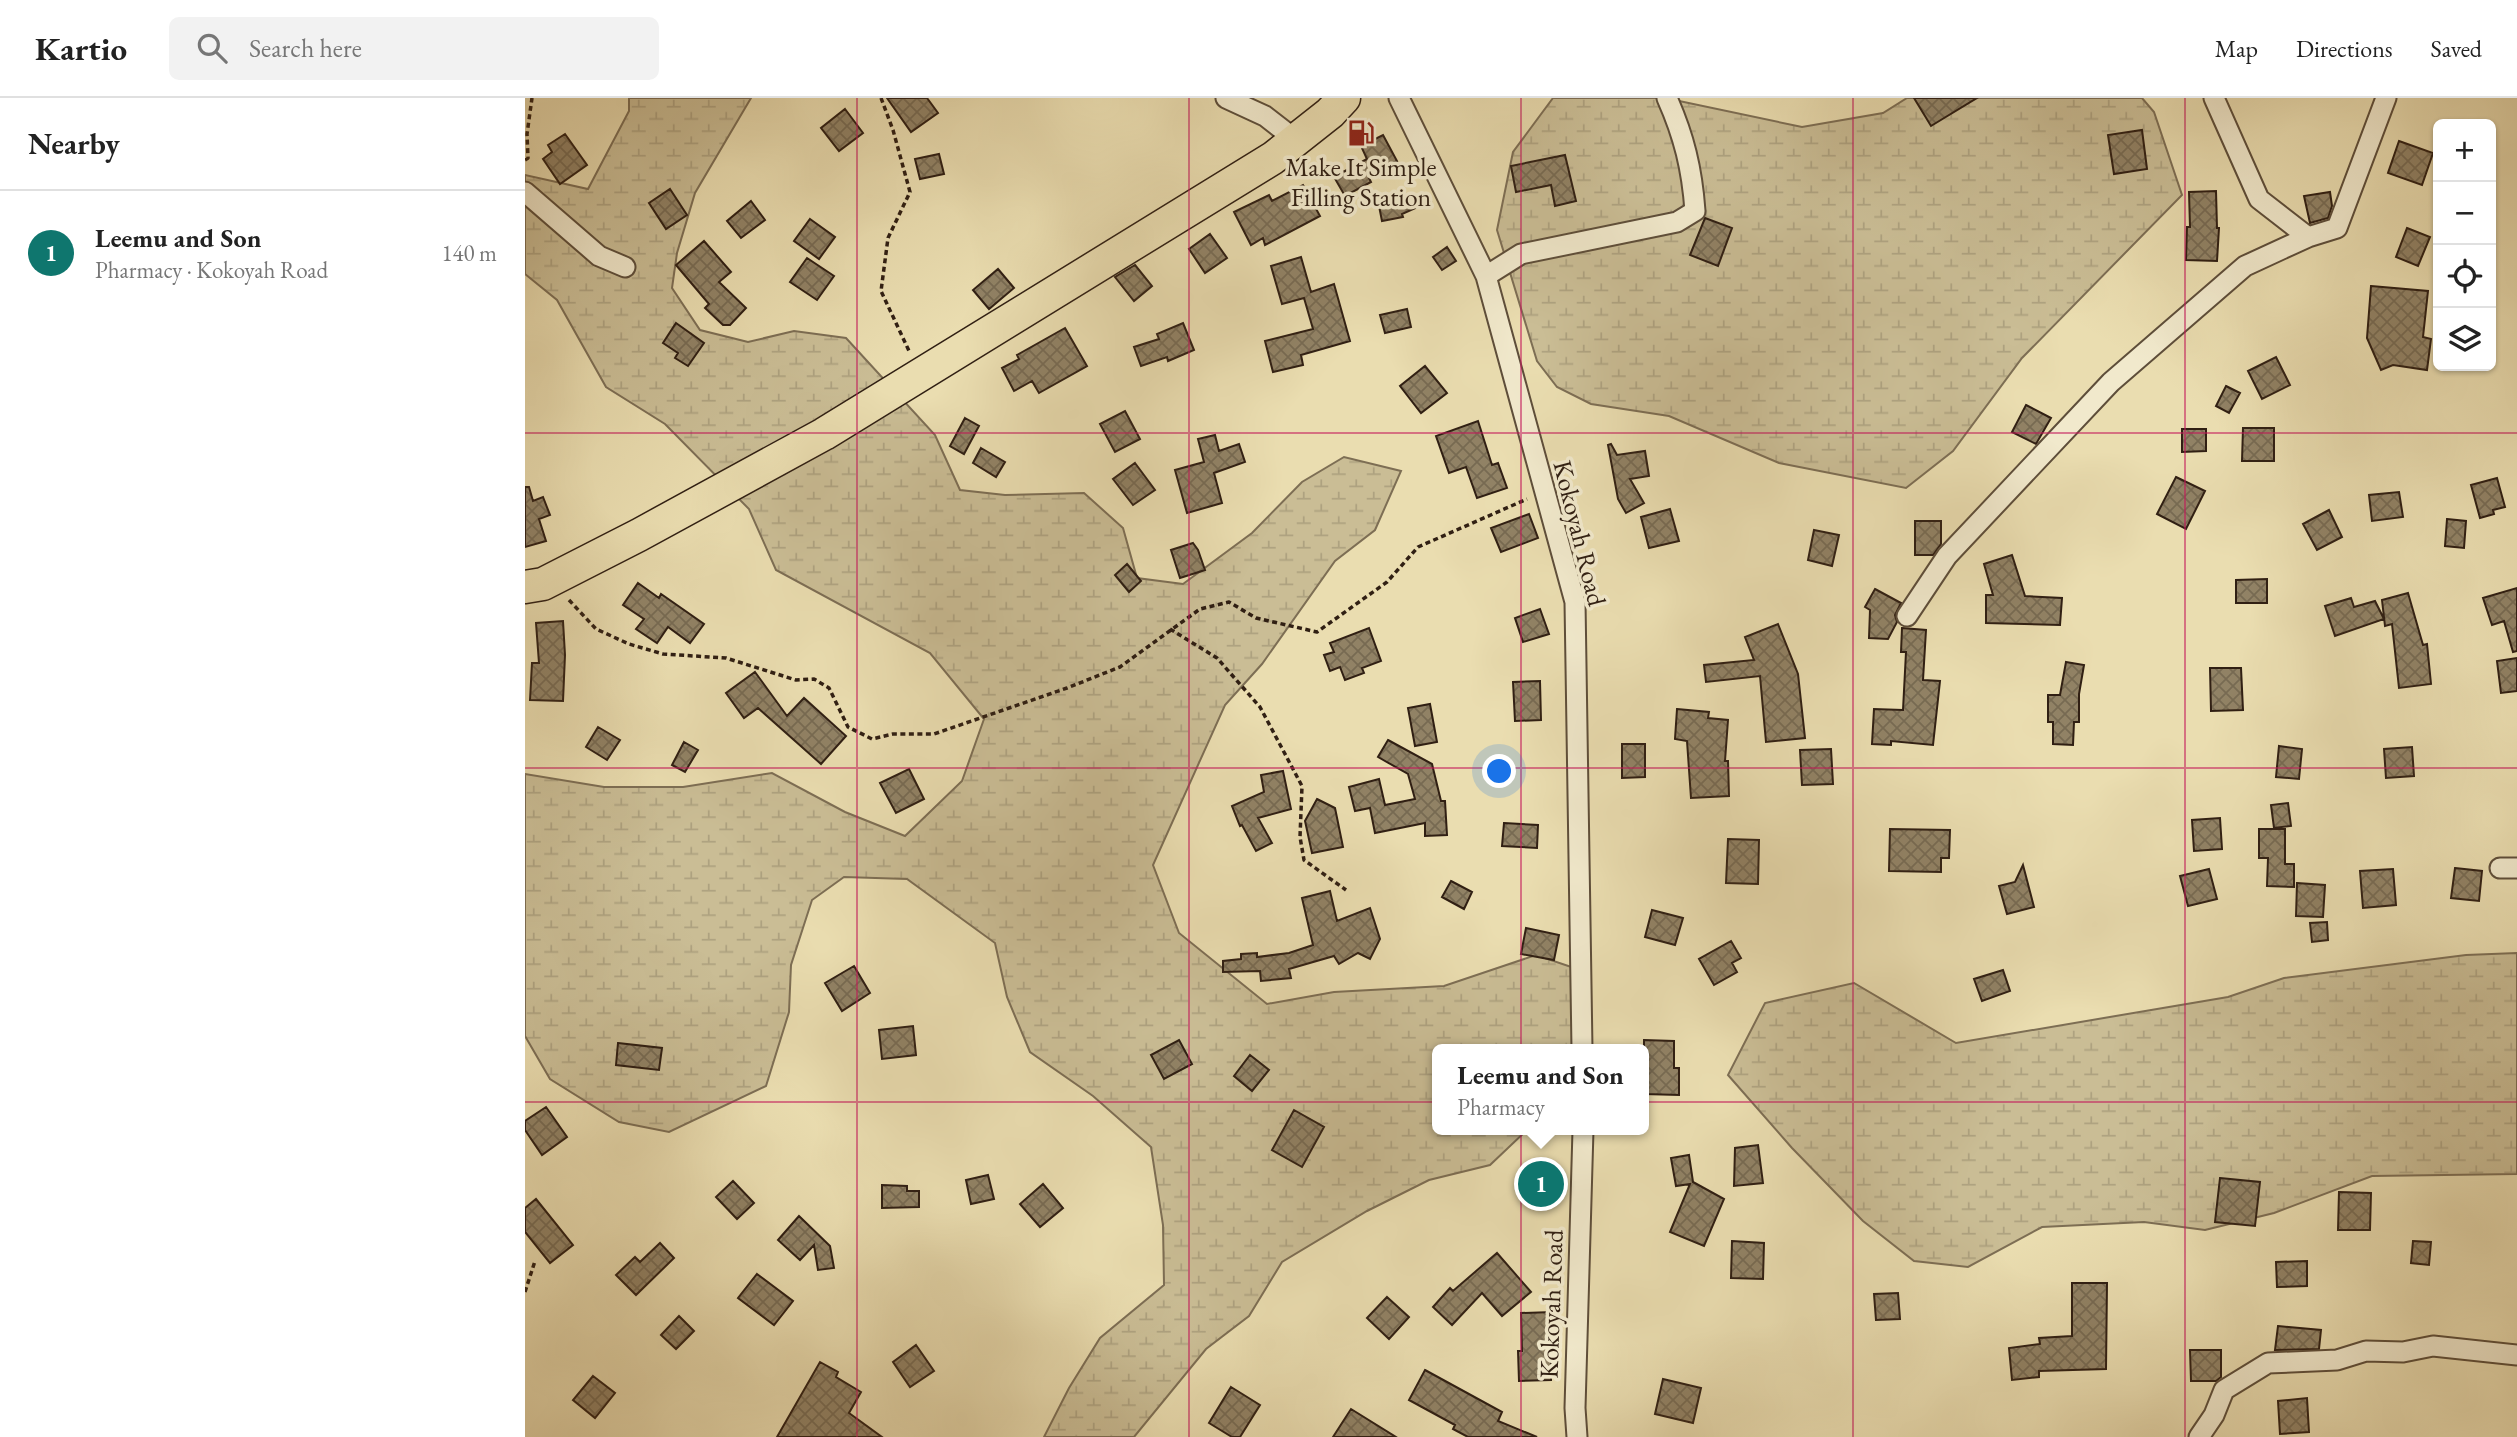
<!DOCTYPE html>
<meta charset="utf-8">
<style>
:root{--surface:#fff;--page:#f2f2f2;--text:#222;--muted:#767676;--line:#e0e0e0;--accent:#0f766e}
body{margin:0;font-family:"EB Garamond",serif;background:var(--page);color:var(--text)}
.controls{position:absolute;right:21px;top:21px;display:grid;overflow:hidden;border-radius:10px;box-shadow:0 2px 5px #0004}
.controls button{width:63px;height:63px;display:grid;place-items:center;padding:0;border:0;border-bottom:2px solid var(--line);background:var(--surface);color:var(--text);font:35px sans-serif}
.you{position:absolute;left:975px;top:674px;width:24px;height:24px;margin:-18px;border:5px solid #fff;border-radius:50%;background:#1a73e8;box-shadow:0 0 0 10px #1a73e833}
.badge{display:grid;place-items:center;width:46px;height:46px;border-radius:50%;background:var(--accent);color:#fff;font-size:23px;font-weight:700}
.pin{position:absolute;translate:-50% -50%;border:4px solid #fff;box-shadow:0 2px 7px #0006}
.popup{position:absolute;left:907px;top:946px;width:217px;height:91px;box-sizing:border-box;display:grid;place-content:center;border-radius:10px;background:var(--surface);filter:drop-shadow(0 2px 5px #0005);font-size:23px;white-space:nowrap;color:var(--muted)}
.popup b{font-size:26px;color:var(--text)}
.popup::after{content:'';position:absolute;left:50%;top:100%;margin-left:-14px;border:14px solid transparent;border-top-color:var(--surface)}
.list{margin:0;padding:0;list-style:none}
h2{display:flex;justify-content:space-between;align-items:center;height:91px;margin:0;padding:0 28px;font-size:30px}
h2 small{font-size:23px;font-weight:400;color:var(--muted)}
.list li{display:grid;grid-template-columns:46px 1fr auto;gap:21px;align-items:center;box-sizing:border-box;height:126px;padding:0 28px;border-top:2px solid var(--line)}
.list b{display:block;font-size:26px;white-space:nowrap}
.list p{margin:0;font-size:23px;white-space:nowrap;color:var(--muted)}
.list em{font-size:23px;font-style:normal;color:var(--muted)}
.icon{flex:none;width:38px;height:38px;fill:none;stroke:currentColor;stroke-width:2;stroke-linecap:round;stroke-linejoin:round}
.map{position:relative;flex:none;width:1992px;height:1339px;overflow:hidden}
header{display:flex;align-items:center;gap:42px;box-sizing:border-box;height:98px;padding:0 35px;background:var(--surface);border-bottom:2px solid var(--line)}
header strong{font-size:33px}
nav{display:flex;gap:38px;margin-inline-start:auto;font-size:24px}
.search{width:490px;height:63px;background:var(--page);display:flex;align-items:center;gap:18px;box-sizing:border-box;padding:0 24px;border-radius:10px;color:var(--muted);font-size:26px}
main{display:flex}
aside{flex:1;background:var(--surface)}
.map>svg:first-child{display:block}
.wetland{fill:url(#wetland-marsh);stroke:#7d6e54;stroke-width:2}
.building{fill:url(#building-cross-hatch);stroke:#301f13;stroke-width:2}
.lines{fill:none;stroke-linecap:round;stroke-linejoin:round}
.minor-casing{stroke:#5e4e3a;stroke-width:23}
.primary-casing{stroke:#301f13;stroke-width:35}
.path{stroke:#301f13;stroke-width:3.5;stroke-dasharray:5 3.5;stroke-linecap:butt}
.minor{stroke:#f1e9cc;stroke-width:19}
.primary{stroke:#eaddb0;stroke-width:32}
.grid{fill:none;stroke:#c2185b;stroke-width:2;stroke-opacity:0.55}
.labels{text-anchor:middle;stroke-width:7;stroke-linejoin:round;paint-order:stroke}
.poi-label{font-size:26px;fill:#301f13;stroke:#f1e9cc}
.street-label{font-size:26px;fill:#301f13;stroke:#f1e9cc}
</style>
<header>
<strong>Kartio</strong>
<div class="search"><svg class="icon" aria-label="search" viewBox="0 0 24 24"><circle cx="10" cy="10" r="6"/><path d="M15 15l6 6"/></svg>Search here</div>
<nav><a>Map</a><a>Directions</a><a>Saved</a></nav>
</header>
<main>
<aside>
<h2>Nearby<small></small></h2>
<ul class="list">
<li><span class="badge">1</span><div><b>Leemu and Son</b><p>Pharmacy · Kokoyah Road</p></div><em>140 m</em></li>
</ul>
</aside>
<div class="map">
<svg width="1992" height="1339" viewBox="0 0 1992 1339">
<defs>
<pattern id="wetland-marsh" width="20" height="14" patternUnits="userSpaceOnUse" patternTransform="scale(1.75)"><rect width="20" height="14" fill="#cabd95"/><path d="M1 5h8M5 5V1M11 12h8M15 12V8" fill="none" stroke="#aea280"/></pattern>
<pattern id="building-cross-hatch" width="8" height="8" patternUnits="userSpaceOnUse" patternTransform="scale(1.75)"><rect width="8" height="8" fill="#918265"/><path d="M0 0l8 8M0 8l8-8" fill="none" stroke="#776a52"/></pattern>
</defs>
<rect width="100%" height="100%" fill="#eaddb0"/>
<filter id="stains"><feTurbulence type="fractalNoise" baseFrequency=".00286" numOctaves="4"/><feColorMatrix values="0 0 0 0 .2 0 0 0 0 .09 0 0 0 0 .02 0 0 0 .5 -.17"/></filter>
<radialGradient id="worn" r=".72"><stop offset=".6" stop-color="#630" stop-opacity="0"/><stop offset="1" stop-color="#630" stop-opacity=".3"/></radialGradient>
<!-- wetland -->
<path class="wetland" d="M104,0h122l-56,95 -18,60 -5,35 28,42 48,12 46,-11 52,7 89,97 25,55 45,5 79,-2 39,35 14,50 46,6 69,-51 50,-51 42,-25 57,14 -26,59 -40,31 -73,103 -37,41 -72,160 26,68 88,71 67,-12 110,-6 92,-31 53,18 -4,76h-147v81h89l-37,35 -61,15 -62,31 -85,51 -33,54 -43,33 -72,88h-90l25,-49 31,-50 64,-53 -1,-60 -12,-78 -58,-51 -63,-44 -23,-55 -12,-54 -88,-64 -63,-2 -32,23 -21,65 -2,47 -23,74 -97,46 -50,-10 -69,-43 -25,-43v-262l79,13h79l89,-14 73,39 60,24 57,-55 22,-62 -54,-66 -154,-83 -27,-61 -84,-85 -59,-37 -49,-87 -32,-26v-99l63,14 41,-78z
M1028,0h112l137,29 81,-14 24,-15h235l12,14 28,83 -160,163 -69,93 -47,37 -127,-25 -110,-47 -78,-12 -34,-17 -20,-26 -40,-131 16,-78z
M1992,855v221l-145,2 -98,37 -69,17 -61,-8 -102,5 -74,40 -54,-6 -51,-40 -71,-73 -64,-73 37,-72 89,-20 102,60 272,-46 56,-19 182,-23z"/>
<!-- building -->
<path class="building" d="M362,0h40l11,15 -27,19z
M1389,0h63l-46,28z
M320,11l18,24 -24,18 -18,-23z
M1617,32l5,39 -33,5 -6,-39z
M40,36l22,31 -27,19 -17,-25 9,-7 -4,-7z
M858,37l14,26 -29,15 3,6 -26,14 -11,-19 33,-18 -6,-13z
M1874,43l34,12 -11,32 -34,-12z
M414,56l5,20 -24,5 -5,-20z
M1040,57l11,46 -21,5 -4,-21 -35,7 -5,-26z
M778,87l17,31 -55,29 -2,-7 -12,7 -17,-33 35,-17 3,6z
M145,91l17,26 -21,14 -17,-26z
M1691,93l1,37h2l-2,33 -31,-1 1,-33h3l-1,-35z
M1805,94l2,14 -4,12 -18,5 -6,-27z
M903,96l3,7 -29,13 1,3 -21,4 -3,-15z
M226,103l14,19 -24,18 -14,-17z
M1180,120l27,10 -14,38 -28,-11z
M285,121l25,18 -16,22 -25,-18z
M1882,130l23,9 -12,29 -22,-9z
M685,136l17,24 -22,15 -16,-24z
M179,143l27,31 -12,10 27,26 -16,17h-7l-18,-17 4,-4 -33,-39z
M922,149l9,14 -14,9 -9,-13z
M776,159l10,35 23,-8 16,57 -49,14 2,10 -30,7 -8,-31 48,-12 -9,-31 -22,6 -11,-38z
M282,160l27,18 -17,24 -27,-18z
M610,167l17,21 -18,15 -19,-24z
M473,171l16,19 -25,21 -16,-19z
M1846,188l57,5 -5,46 8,2 -4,31 -34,-5 -12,5 -14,-32z
M882,211l4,18 -26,6 -5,-18z
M151,225l28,20 -16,23 -13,-8 3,-5 -15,-10z
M658,225l11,27 -26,11 -1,-4 -26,9 -7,-19 25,-8 -2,-5z
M540,230l22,38 -48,27 -7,-12 -18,10 -12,-23 17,-9 -2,-4z
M1751,259l14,28 -28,14 -14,-28z
M900,268l22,27 -26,20 -21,-27z
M1701,288l14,7 -11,20 -13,-7z
M1501,307l25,13 -15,26 -24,-12z
M600,313l15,28 -25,13 -15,-28z
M440,320l14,8 -15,28 -14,-8z
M953,323l14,44 6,-2 9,25 -30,10 -11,-31 -17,6 -13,-37z
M1718,330h31v33h-32z
M1657,331h24v22l-24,1z
M690,337l4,16 20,-7 6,18 -31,11 8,30 -35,10 -12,-43 29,-8 -6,-23z
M1086,346l6,11 28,-4 4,25 -19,3 14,24 -18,10 -8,-14 -10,-54z
M456,350l24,14 -9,15 -23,-14z
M610,365l20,27 -22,15 -20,-26z
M1651,379l29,14 -19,38 -29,-15z
M1972,380l8,29 -12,3 1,4 -14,4 -9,-33z
M0,389h4l4,14 10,-4 7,18 -11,4 7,22 -21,6z
M1874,394l4,25 -31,4 -3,-26z
M1145,411l9,32 -30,7 -8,-31z
M1804,412l13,27 -25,13 -14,-26z
M1004,416l9,24 -37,14 -10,-24z
M1922,421l19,2 -2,27 -19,-2z
M1390,423h26v23l-8,11h-18z
M1289,432l25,5 -7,31 -24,-6z
M668,445l5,7 7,20 -25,8 -9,-28z
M1487,457l13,41 37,2 -2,27 -74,-2v-28h7l-9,-31z
M602,466l14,17 -12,11 -14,-17z
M1742,481v24h-31v-23z
M113,485l21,15 2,-4 43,30 -14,19 -22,-16 -11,16 -21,-14 8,-10 -21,-14z
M1992,490v63l-4,1 -9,-31 -12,4 -9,-27z
M1350,491l26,14 -6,12 2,7 -9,17 -19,-1 1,-28 -5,-3z
M1883,495l15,52 4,-1 4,40 -32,4 -7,-64 -7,2 -3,-26z
M1826,500l3,9 21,-6 9,18 -49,17 -10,-30z
M1015,511l9,25 -26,8 -8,-24z
M38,523l2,34 -2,46 -33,-1 2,-37h7l-3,-40z
M1253,526l20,50 7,64 -39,4 -6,-66 -54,6 -2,-17 50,-5 -9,-23z
M844,530l12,33 -19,7 2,5 -19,7 -5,-13 -10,4 -6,-16 10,-3 -4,-9z
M1377,530l24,2 -3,50 17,1 -7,64 -42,-4v4l-19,-1 2,-35 29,1 3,-58h-5z
M1992,560v33l-16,2 -4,-32z
M1541,564l18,3 -5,29v28h-5l-1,23 -20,-1v-22h-5v-27h12z
M1685,570h31l2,42 -32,1z
M230,574l32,44 17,-18 42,38 -25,28 -63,-56 -14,10 -18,-25z
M1015,583l1,39 -26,1 -2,-39z
M905,606l7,38 -22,4 -7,-38z
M1152,611l32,3 -1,6 20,2 -3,41h3l1,35 -38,2 -4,-57 -12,-2z
M73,629l22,13 -13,20 -21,-13z
M863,642l44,24 9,37h4l2,34 -22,1v-13l-50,10 -5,-25 -15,3 -6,-24 30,-8 6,26 30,-6 -7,-25 -30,-17z
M159,644l14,8 -13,22 -13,-7z
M1097,646h23v33l-23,1z
M1754,648l23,3 -3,30 -23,-2z
M1887,649l2,29 -28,2 -2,-29z
M1306,651l2,35 -31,1 -2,-35z
M384,671l15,30 -28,14 -16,-30z
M758,673l8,38 -33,9 14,25 -16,8 -14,-26 -2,1 -8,-20 32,-14 -3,-17z
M792,701l18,9 8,39 -31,6 -7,-32z
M1763,705l3,23 -17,2 -3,-23z
M1695,720l2,31 -28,2 -2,-31z
M979,725l34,2 -1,23 -35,-2z
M1365,731l60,1 -1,28h-8v14l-52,-1z
M1734,731h26v35h9v23l-27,-1 1,-28h-9z
M1203,741l31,1 -1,44 -32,-1z
M1498,767l11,42 -27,7 -8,-28 16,-4z
M1930,770l27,3 -3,30 -28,-3z
M1684,771l8,30 -29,7 -8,-30z
M1868,771l3,36 -33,3 -3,-37z
M926,783l21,11 -8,17 -22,-12z
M1772,785l28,2 -2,32 -27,-1z
M805,793l7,30 33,-13 10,31 -10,20 -12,-6 -19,11 -5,-8 -45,13 2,9 -30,3 -1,-10 -37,1v-11l18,-2v-5l16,-1v4l32,-4 24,-8 -11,-47z
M1127,812l31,8 -8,27 -30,-8z
M1802,824l1,18 -16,2 -2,-19z
M1001,830l33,7 -5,25 -33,-6z
M1206,843l10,17 -9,5 5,9 -23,13 -15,-26z
M329,868l16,27 -28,18 -17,-28z
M1478,872l7,21 -28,10 -8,-22z
M388,928l3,29 -34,4 -3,-29z
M654,942l13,24 -28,15 -13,-24z
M1119,942l30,1v27h5v27l-35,-1z
M93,945l44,5 -3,22 -43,-5z
M725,957l19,15 -17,21 -18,-15z
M21,1009l21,30 -25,18 -17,-25v-9z
M769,1012l30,17 -22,40 -30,-17z
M1233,1047l5,38 -29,3 1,-38z
M1164,1057l4,27 31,17 -20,47 -34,-14 20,-48 -14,2 -5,-28z
M1011,1066l16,8 -10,21 -17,-9z
M463,1077l6,24 -23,5 -5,-24z
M1695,1080l40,4 -5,44 -40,-4z
M208,1083l21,22 -17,16 -21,-22z
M518,1086l20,24 -23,19 -20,-23z
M357,1087l25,1v5h12v16l-37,1z
M1814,1094l32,1 -1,37h-32z
M11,1101l37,46 -23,18 -25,-31v-24z
M274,1118l31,30 4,22 -16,2 -4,-25 -14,15 -22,-20z
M1207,1143l32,2 -1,36 -32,-1z
M1888,1143l18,1 -2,23 -18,-2z
M135,1145l14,15 -38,37 -20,-20 19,-18 5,5z
M972,1155l34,39 -29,24 -20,-23 -30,32 -19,-18 17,-19 3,3z
M1782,1163v25l-30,1 -1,-25z
M232,1176l36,27 -19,24 -36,-27z
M1547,1185h35l-1,86 -67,2v6l-27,3 -3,-32 31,-4 -1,-6 33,-2z
M1373,1195l2,26 -24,1 -2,-26z
M862,1199l22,20 -20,22 -22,-21z
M1027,1214l-1,68 -32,1 -1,-30h4l-1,-38z
M154,1218l15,15 -18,18 -15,-14z
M1753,1228l43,4 -2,19 -44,1z
M391,1247l18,26 -24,16 -17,-25z
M1665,1252h31v27l-5,4h-25z
M295,1264l18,10 -2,5 25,15 -12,21 33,24h-105z
M900,1272l77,42 -4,9 39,16h-69l-15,-8 2,-4 -46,-25z
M68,1278l22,17 -20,25 -22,-18z
M1138,1281l38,9 -8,35 -38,-9z
M706,1289l29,18 -20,32h-8l-23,-14z
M1782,1300l2,34 -29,2 -2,-33z
M826,1311l45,28h-63z"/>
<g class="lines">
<!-- minor casing -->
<g class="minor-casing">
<path id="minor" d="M701,0l39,18 31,24
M874,0l87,178 89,326 7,447
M1689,0l45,101 49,38 29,-9 49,-130
M0,94l74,64 26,11
M961,178l35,-22 156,-32 18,-11c-3,-42 -11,-75 -28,-113
M1382,518l40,-60 164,-174 134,-116 63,-29
M1975,770h17
M1052,1339l-2,-29 8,-278
M1674,1339l15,-22 10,-25 44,-27 69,-3 29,-9 37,1 30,-6 84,9"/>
</g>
<!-- primary casing -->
<g class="primary-casing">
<path id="primary" d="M0,489l18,-3 96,-49 185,-101 449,-276 57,-45 14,-15"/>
</g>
<!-- path -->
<path class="path" d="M356,0l12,32 17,62 -22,46 -7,53 29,62
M0,62l3,-2 -1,-24 5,-36
M44,502l27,29 33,15 34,10 63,4 70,22 18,-1 15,9 19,39 24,12 21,-5h41l133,-46 53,-21 80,-58 29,-7 27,16 61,14 70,-50 31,-35 109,-48
M645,531l47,29 43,49 42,79 -2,51 4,23 42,30
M0,1194l10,-31"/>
<!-- minor -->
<use href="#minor" class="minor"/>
<!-- primary -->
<use href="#primary" class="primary"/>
</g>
<!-- grid -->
<path class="grid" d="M332,0v1339M664,0v1339M996,0v1339M1328,0v1339M1660,0v1339M0,335h1992M0,670h1992M0,1004h1992"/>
<!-- icons -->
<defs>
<g id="fuel-bare" transform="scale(2.1)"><path d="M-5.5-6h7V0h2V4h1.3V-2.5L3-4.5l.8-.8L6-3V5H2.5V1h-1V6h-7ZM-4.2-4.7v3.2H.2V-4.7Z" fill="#8f2418" stroke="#f1e9cc" stroke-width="2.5" paint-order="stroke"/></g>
</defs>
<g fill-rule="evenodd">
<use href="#fuel-bare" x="836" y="35"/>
</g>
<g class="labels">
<!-- poi labels -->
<g class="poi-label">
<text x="836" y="78">Make It Simple<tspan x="836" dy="30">Filling Station</tspan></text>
</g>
<!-- street labels -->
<g class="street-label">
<text transform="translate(1055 435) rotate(76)" y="9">Kokoyah Road</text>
<text transform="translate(1026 1206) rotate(-88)" y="9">Kokoyah Road</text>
</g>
</g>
<rect width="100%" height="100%" filter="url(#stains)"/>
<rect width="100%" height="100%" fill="url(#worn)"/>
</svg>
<div class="controls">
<button>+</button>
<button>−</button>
<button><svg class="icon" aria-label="locate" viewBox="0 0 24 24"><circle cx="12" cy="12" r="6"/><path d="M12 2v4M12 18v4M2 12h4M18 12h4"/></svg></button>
<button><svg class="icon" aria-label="layers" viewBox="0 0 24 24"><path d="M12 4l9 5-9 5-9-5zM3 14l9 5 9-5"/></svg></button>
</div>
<div class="you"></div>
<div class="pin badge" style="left:1016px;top:1086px">1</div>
<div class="popup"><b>Leemu and Son</b>Pharmacy</div>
</div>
</main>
